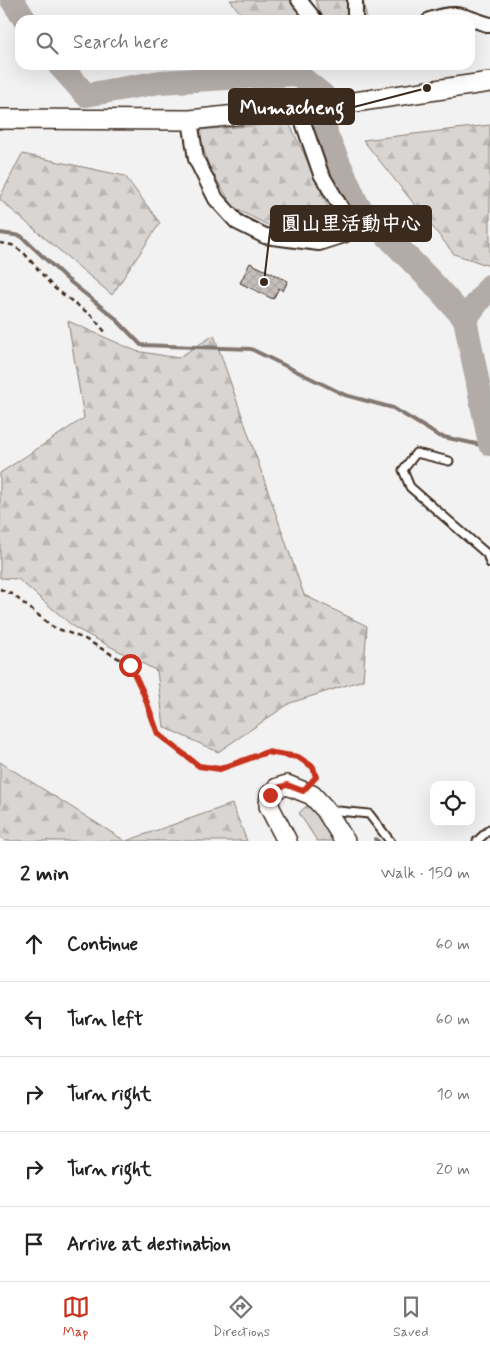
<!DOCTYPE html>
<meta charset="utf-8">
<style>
:root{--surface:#fff;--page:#f2f2f2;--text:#222;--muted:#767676;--line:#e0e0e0;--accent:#c8321e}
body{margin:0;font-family:Mynerve,"LXGW WenKai TC",sans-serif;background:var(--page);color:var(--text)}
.controls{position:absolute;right:15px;bottom:15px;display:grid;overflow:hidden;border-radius:10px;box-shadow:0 5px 20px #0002}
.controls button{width:45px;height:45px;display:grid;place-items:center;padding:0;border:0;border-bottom:1px solid var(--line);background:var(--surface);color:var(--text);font:25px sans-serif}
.stop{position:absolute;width:15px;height:15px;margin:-11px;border:4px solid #c8321e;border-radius:50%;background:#fff}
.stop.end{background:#c8321e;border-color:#fff;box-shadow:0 1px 5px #0008}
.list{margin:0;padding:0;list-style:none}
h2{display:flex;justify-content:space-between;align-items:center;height:65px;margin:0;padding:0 20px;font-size:21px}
h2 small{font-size:16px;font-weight:400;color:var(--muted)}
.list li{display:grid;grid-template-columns:32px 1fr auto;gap:15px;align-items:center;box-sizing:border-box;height:75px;padding:0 20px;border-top:1px solid var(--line)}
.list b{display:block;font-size:19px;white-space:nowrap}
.list em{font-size:16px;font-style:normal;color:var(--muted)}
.icon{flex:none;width:28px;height:28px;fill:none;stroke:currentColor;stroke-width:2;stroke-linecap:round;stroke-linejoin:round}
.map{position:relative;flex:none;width:490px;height:841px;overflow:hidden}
.search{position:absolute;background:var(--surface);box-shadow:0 5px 20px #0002;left:15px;right:15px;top:15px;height:55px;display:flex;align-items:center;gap:12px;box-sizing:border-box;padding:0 18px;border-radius:15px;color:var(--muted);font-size:19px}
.sheet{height:440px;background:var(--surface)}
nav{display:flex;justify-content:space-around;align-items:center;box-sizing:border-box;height:70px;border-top:1px solid var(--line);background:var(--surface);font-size:14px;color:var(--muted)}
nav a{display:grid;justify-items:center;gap:2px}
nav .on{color:var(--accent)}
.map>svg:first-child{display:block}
.forest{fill:url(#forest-firs);stroke:#8a8078}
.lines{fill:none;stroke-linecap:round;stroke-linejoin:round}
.stream{stroke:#827770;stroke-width:4}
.river{stroke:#b2aba7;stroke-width:24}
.building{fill:url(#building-cross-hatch);stroke:#3b2a1e}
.lane-casing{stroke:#3b2a1e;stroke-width:11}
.street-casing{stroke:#3b2a1e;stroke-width:18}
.secondary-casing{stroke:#3b2a1e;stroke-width:22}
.path{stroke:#3b2a1e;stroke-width:2.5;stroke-dasharray:5 4;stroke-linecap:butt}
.lane{stroke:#fff;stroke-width:7}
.street{stroke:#fff;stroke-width:14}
.secondary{stroke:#fff;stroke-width:19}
.route{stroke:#c8321e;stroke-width:6}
.leader{fill:none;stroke:#3b2a1e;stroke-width:2}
.callout-dot{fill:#3b2a1e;stroke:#fff;stroke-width:2}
.callout{fill:#3b2a1e;stroke:#3b2a1e;stroke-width:2}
.callout-label{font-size:20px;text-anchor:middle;font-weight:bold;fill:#fff}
</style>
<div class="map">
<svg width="490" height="841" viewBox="0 0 490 841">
<defs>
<pattern id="forest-firs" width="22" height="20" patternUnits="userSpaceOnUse" patternTransform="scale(1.25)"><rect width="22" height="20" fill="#d8d5d2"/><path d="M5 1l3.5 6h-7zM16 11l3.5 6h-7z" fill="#bab7b4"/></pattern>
<pattern id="building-cross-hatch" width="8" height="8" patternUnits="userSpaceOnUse" patternTransform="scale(1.25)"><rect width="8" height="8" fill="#c6c0bd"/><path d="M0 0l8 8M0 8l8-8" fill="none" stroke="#aba5a2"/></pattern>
</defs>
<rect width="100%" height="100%" fill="#f3f2f2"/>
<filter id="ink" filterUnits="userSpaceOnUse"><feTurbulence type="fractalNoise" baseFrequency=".02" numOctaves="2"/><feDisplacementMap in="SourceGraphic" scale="10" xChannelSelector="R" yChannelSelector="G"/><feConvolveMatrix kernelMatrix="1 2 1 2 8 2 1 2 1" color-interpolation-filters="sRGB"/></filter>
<g filter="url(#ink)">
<!-- forest -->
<path class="forest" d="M230,0h66l13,20h-63z
M315,0h48l4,20h-43z
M289,123l23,47 24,56 -15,6 -47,-4 -40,-20 -25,-41 -11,-37z
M490,125v141l-36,-12 -91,-114z
M22,154l103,22 35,47 -48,72 -112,-95v-3z
M68,321l68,30 42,7 36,-23 90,260 63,31 -4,54 -73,23 -72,49 -54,-25 -7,-56 -82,-43 -57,-49 -18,-1v-105l84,-55z
M0,762l125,79h-120l-5,-4z
M316,797l21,44h-20l-18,-28z
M232,804l15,37h-121z"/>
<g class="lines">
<!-- stream -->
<path class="stream" d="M0,233l21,3 47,44 46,37 27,28 110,4 94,46 48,13 46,28 51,11
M375,839l3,2"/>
<!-- river -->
<path class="river" d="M12,0l13,20
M59,65l27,30 74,-13 137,-8 26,21 3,39 32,72 75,77 32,36
M465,319l25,125
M465,319l25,-33"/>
</g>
<!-- building -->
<path class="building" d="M250,263l38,18 -5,10 -4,-3 -6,11 -33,-16z"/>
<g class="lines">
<!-- lane casing -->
<g class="lane-casing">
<path id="lane" d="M449,461l-33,-8 -13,17 7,17 77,67 3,9
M328,810l41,4 21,27
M477,841l13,-12"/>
</g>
<!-- street casing -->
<g class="street-casing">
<path id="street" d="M299,0l16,20
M355,0v20
M430,20c30,-10 32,-3 60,5
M190,120l6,39 20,40 21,23 28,14 54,7 25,-8 3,-17 -26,-44 -23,-66"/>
</g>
<!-- secondary casing -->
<g class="secondary-casing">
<path id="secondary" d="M0,119l190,1 158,-17 142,-21
M287,841l-18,-35 1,-11 7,-7 10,-3 25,10 13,14 20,32"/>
</g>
<!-- path -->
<path class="path" d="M0,243l12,2 12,8 29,34 39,29 14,17
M0,589l12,5 41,33 32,12 45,26 13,27 15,42 41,32 21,3 47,-17 31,5 15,10 3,10 -3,3"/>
<!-- lane -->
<use href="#lane" class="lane"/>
<!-- street -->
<use href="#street" class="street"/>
<!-- secondary -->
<use href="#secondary" class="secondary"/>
</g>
</g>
<g class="lines" filter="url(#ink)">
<!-- route -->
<path class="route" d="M130,665l13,27 15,42 41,32 21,3 47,-17 31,5 15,10 3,10 -13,14 -16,-6 -10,3 -7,7"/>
</g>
<!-- callouts -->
<path class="leader" d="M427 88L354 107M264 282L271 223"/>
<g class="callout-dot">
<circle cx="427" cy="88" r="5"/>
<circle cx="264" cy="282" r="5"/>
</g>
<g class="callout">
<rect x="229" y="89" width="125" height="35" rx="5"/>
<rect x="271" y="206" width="160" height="35" rx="5"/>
</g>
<g class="callout-label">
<text x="292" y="114">Mumacheng</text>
<text x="351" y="230">圓山里活動中心</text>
</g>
</svg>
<div class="controls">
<button><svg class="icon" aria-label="locate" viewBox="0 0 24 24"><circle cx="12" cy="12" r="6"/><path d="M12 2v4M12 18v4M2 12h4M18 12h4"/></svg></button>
</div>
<div class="stop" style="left:130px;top:665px"></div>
<div class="stop end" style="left:270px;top:795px"></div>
<div class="search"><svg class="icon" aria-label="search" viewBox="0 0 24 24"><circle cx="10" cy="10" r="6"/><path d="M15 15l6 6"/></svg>Search here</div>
</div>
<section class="sheet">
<h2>2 min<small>Walk · 150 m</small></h2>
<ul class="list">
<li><svg class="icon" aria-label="ahead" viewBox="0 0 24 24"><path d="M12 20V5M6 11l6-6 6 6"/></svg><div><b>Continue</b></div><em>60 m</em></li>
<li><svg class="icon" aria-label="left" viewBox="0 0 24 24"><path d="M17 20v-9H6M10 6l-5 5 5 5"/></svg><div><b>Turn left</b></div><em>60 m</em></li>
<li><svg class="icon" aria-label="right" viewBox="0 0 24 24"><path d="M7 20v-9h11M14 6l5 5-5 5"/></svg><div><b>Turn right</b></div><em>10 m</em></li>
<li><svg class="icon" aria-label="right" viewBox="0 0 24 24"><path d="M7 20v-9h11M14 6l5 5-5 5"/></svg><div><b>Turn right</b></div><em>20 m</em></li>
<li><svg class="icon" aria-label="arrive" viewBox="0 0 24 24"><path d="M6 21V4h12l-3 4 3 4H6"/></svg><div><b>Arrive at destination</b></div></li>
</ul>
</section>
<nav>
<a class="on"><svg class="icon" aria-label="map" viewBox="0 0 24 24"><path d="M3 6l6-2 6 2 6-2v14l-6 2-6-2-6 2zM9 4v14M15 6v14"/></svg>Map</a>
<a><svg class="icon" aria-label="directions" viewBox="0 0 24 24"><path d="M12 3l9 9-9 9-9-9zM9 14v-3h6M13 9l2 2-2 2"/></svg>Directions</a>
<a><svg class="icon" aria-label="saved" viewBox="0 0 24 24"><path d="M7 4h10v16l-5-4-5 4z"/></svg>Saved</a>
</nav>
